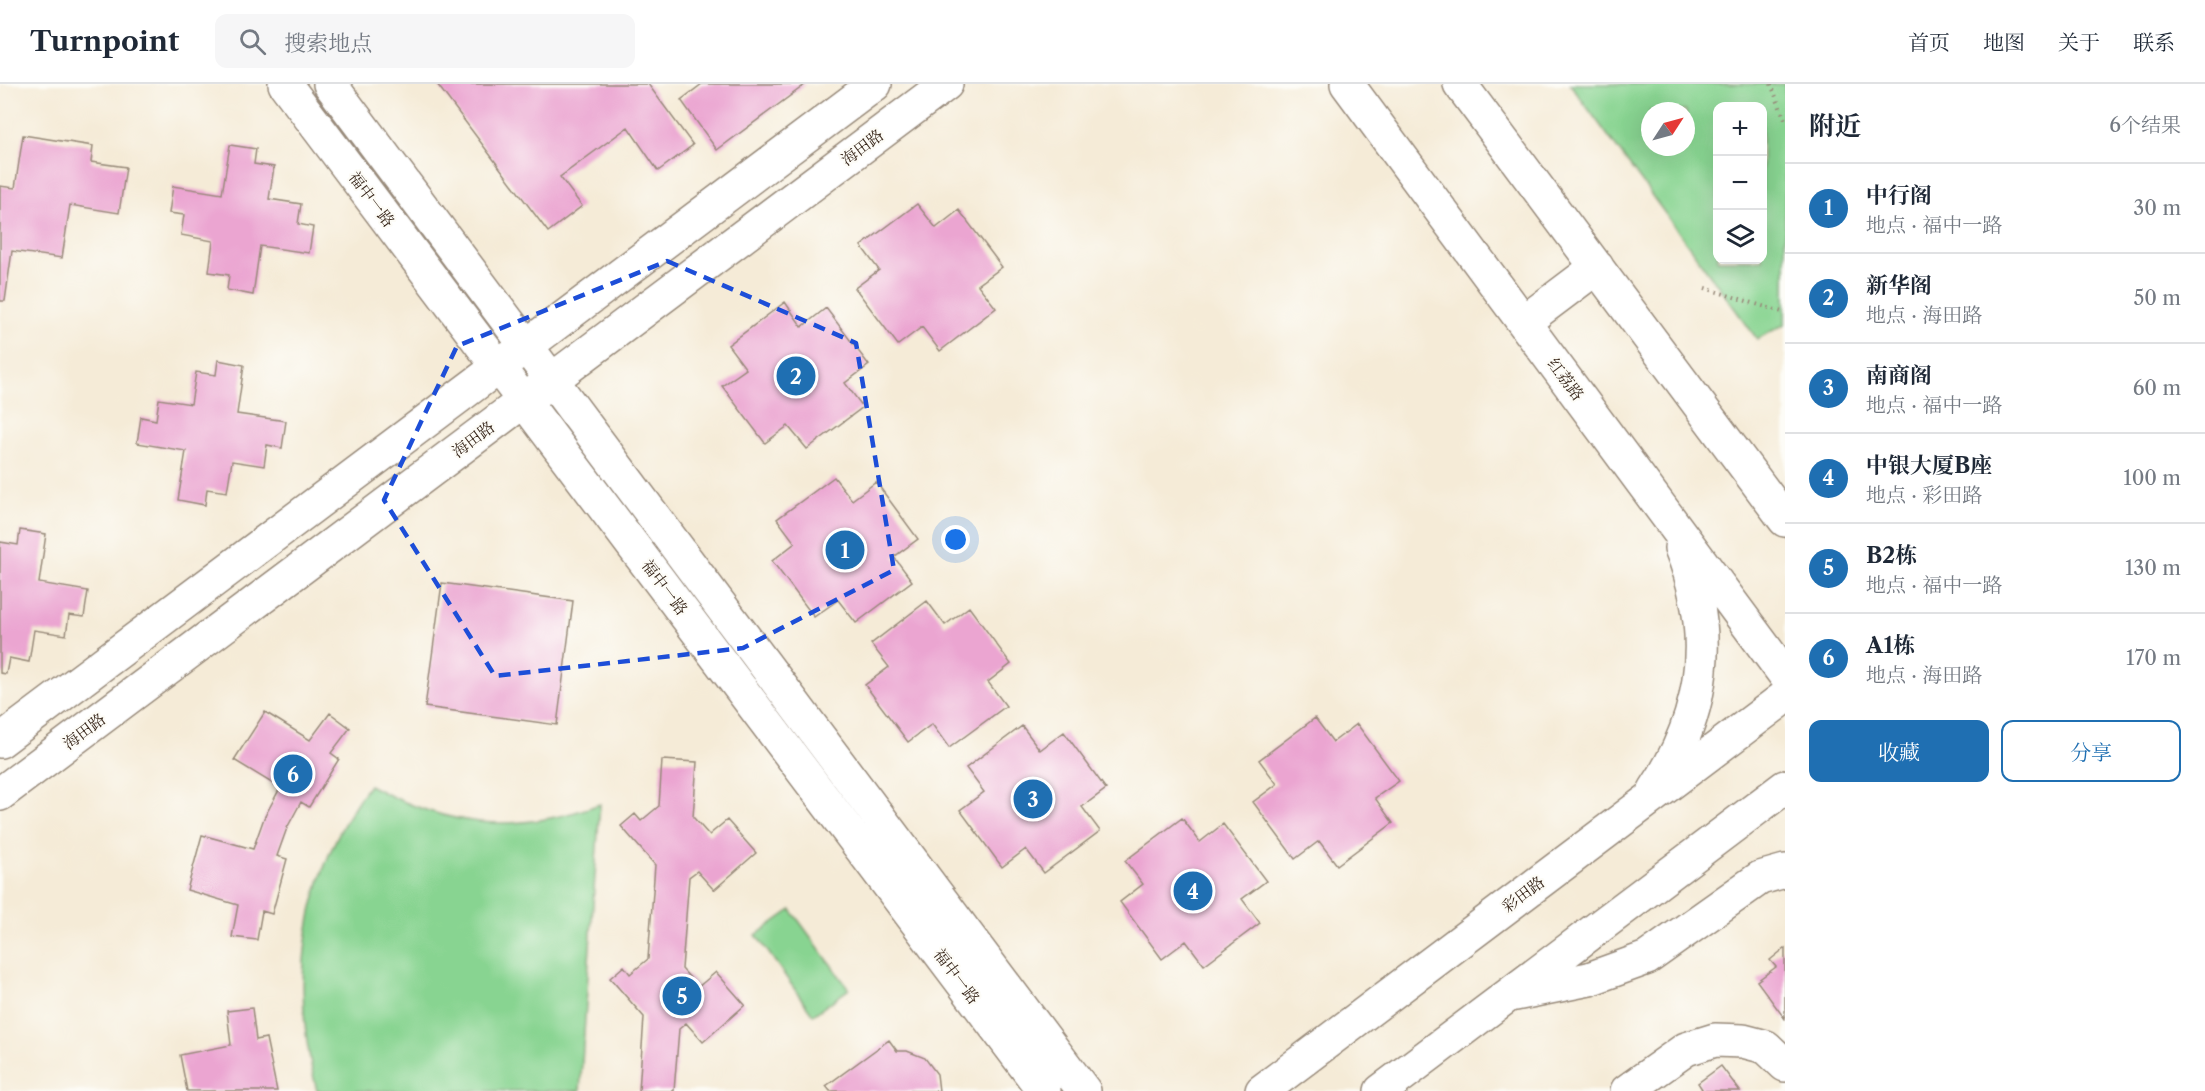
<!DOCTYPE html>
<html lang="zh">
<meta charset="utf-8">
<style>
:root{--surface:#fff;--page:#f6f6f7;--text:#1f2937;--muted:#747a83;--line:#e0e1e3;--accent:#1f6fb2}
body{margin:0;font-family:"Libre Caslon Text","Noto Serif SC",serif;background:var(--page);color:var(--text)}
.controls{position:absolute;right:18px;top:18px;display:grid;overflow:hidden;border-radius:12px;box-shadow:0 6px 24px #0002}
.controls button{width:54px;height:54px;display:grid;place-items:center;padding:0;border:0;border-bottom:2px solid var(--line);background:var(--surface);color:var(--text);font:30px sans-serif}
.compass{position:absolute;left:1641px;top:18px;width:54px;height:54px;border-radius:50%;background:var(--surface);box-shadow:0 6px 24px #0002;rotate:54deg}
.you{position:absolute;left:956px;top:456px;width:21px;height:21px;margin:-15px;border:4px solid #fff;border-radius:50%;background:#1a73e8;box-shadow:0 0 0 9px #1a73e833}
.badge{display:grid;place-items:center;width:39px;height:39px;border-radius:50%;background:var(--accent);color:#fff;font-size:20px;font-weight:700}
.pin{position:absolute;translate:-50% -50%;border:3px solid #fff;box-shadow:0 2px 6px #0006}
.list{margin:0;padding:0;list-style:none}
h2{display:flex;justify-content:space-between;align-items:center;height:78px;margin:0;padding:0 24px;font-size:26px}
h2 small{font-size:20px;font-weight:400;color:var(--muted)}
.list li{display:grid;grid-template-columns:39px 1fr auto;gap:18px;align-items:center;box-sizing:border-box;height:90px;padding:0 24px;border-top:2px solid var(--line)}
.list b{display:block;font-size:22px;white-space:nowrap}
.list p{margin:0;font-size:20px;white-space:nowrap;color:var(--muted)}
.list em{font-size:20px;font-style:normal;color:var(--muted)}
.actions{display:flex;gap:12px;padding:18px 24px}
.actions a{flex:1;padding:14px 0;border:2px solid var(--accent);border-radius:12px;text-align:center;font-size:21px;color:var(--accent)}
.actions .main{background:var(--accent);color:#fff}
.icon{flex:none;width:33px;height:33px;fill:none;stroke:currentColor;stroke-width:2;stroke-linecap:round;stroke-linejoin:round}
.map{position:relative;flex:none;width:1785px;height:1007px;overflow:hidden}
header{display:flex;align-items:center;gap:36px;box-sizing:border-box;height:84px;padding:0 30px;background:var(--surface);border-bottom:2px solid var(--line)}
header strong{font-size:28px}
nav{display:flex;gap:33px;margin-inline-start:auto;font-size:21px}
.search{width:420px;height:54px;background:var(--page);display:flex;align-items:center;gap:15px;box-sizing:border-box;padding:0 21px;border-radius:12px;color:var(--muted);font-size:22px}
main{display:flex}
aside{flex:1;background:var(--surface)}
.map>svg:first-child{display:block}
.green{fill:#88d491;stroke:#627f58;stroke-width:1.5;fill-rule:evenodd}
.building{fill:#eba5d1}
.lines{fill:none;stroke-linecap:round;stroke-linejoin:round}
.minor-casing{stroke:#988a7a;stroke-width:36}
.tertiary-casing{stroke:#988a7a;stroke-width:36}
.primary-casing{stroke:#988a7a;stroke-width:36}
.path{stroke:#988a7a;stroke-width:4;stroke-dasharray:1.5 4.5;stroke-linecap:butt}
.minor{stroke:#fff;stroke-width:33}
.tertiary{stroke:#fff;stroke-width:33}
.primary{stroke:#fff;stroke-width:33}
.marked{fill:none;stroke:#1d4ed8;stroke-width:4.5;stroke-dasharray:12 8;stroke-linejoin:round}
.labels{text-anchor:middle;stroke-width:4.5;stroke-linejoin:round;paint-order:stroke}
.street-label{font-size:16px;fill:#3b2a1e;stroke:#fdfcf7}
</style>
<header>
<strong>Turnpoint</strong>
<div class="search"><svg class="icon" aria-label="search" viewBox="0 0 24 24"><circle cx="10" cy="10" r="6"/><path d="M15 15l6 6"/></svg>搜索地点</div>
<nav><a>首页</a><a>地图</a><a>关于</a><a>联系</a></nav>
</header>
<main>
<div class="map">
<svg width="1785" height="1007" viewBox="0 0 1785 1007">
<rect width="100%" height="100%" fill="#fdfcf7"/>
<filter id="ink" filterUnits="userSpaceOnUse"><feTurbulence type="fractalNoise" baseFrequency=".0167" numOctaves="2"/><feDisplacementMap in="SourceGraphic" scale="12" xChannelSelector="R" yChannelSelector="G"/><feConvolveMatrix kernelMatrix="1 2 1 2 8 2 1 2 1" color-interpolation-filters="sRGB"/></filter>
<filter id="wash" filterUnits="userSpaceOnUse"><feTurbulence type="fractalNoise" baseFrequency=".008" numOctaves="4" result="noise"/><feDisplacementMap in="SourceGraphic" scale="24" xChannelSelector="R" yChannelSelector="G"/><feGaussianBlur stdDeviation="1.35" result="paint"/><feColorMatrix in="noise" values="0 0 0 0 0 0 0 0 0 0 0 0 0 0 0 0 0 1.4 0 .05"/><feComposite in="paint" operator="in"/></filter>
<g filter="url(#wash)">
<rect width="100%" height="100%" fill="#f5ebd7"/>
<!-- green -->
<path class="green" d="M1570,0h215v240l-28,15zM1718,22h44v154h-44zM1650,27h36v36h-36z
M369,701c80,43 146,50 231,19l-20,287h-263c-28,-107 -15,-216 52,-306z
M791,826l58,79 -36,26 -57,-80z"/>
<g id="blocks">
<!-- building -->
<path class="building" d="M437,0h211l45,61 -35,26 -30,-44 -68,50 22,29 -34,26z
M702,0h104l-89,66 -36,-50z
M23,51l70,11 -2,16 35,5 -7,46 -49,-8 -8,53 -50,-7 -7,50h-5v-115l15,2z
M230,61l26,4 -2,15 20,3 -5,32 32,5 -3,20 15,3 -4,26 -49,-7 -7,49 -26,-5 2,-15 -20,-3 4,-31 -32,-6 3,-20 -15,-2 4,-27 49,8z
M917,120l19,24 23,-18 43,57 -24,18 18,23 -56,43 -18,-24 -24,18 -43,-57 24,-18 -18,-24z
M785,218l17,25 24,-19 43,57 -24,18 18,24 -56,42 -19,-23 -23,17 -43,-57 24,-17 -18,-24z
M218,276l26,5 -7,49 49,7 -4,27 -15,-3 -3,21 -32,-5 -5,31 -20,-3 -2,16 -27,-5 8,-49 -49,-8 4,-26 15,3 3,-21 32,5 5,-32 20,3z
M834,393l18,23 24,-18 42,57 -24,18 18,24 -56,42 -18,-23 -24,17 -42,-56 23,-18 -18,-24z
M20,446l26,4 -7,49 49,8 -4,26 -15,-2 -3,20 -32,-5 -5,32 -20,-4 -3,16 -6,-1v-131l18,3z
M442,499l131,18 -16,124 -132,-18z
M927,517l18,24 24,-18 42,57 -23,18 18,24 -57,42 -17,-24 -24,18 -43,-57 24,-18 -18,-23z
M265,628l45,28 20,-27 20,15 -19,25 8,6 -30,48 -8,-5 -14,26 -10,28 10,3 -15,55 -10,-3 -5,29 -25,-3 6,-32 -51,-15 15,-55 51,14 11,-31 16,-30 -46,-28z
M1315,634l18,24 24,-18 42,57 -24,17 18,25 -56,42 -18,-24 -24,18 -42,-57 24,-18 -18,-24z
M1022,642l18,24 24,-18 42,57 -24,18 18,24 -56,42 -18,-24 -24,18 -42,-57 24,-18 -18,-24z
M662,676l35,2 -4,55 16,18 18,-15 29,33 -42,37 -17,-19 -8,6 -7,92 16,18 18,-15 29,33 -42,37 -17,-19 -7,6 -5,62h-35l5,-74 -34,-39 14,-12 6,8 18,-15 7,-94 -34,-39 14,-12 6,7 18,-15z
M1182,734l18,24 23,-18 43,57 -24,18 18,24 -56,42 -18,-24 -24,18 -42,-57 23,-18 -18,-23z
M1785,864v71l-28,-38 19,-14 -6,-7z
M252,924l4,32 10,-2 11,53h-90l-7,-36 51,-10 -4,-34z
M889,956l8,11h10l18,7 12,16 2,17h-109l-4,-5z
M1721,982l19,25h-40l2,-2 -4,-6z"/>
</g>
</g>
<g filter="url(#ink)">
<use href="#blocks" fill-opacity="0" stroke="#988a7a" stroke-width="1.5"/>
<g class="lines">
<!-- minor casing -->
<g class="minor-casing">
<path id="minor" d="M1627,1007l59,-42 29,-9 28,1 23,6 19,18"/>
</g>
<!-- tertiary casing -->
<g class="tertiary-casing">
<path id="tertiary" d="M285,0l759,1007
M330,0l754,1007
M0,657l875,-657
M0,710l946,-710"/>
</g>
<!-- primary casing -->
<g class="primary-casing">
<path id="primary" d="M1347,0l438,591
M1460,0l325,436
M1524,238l73,-55
M1655,706c51,-76 60,-158 26,-242
M1515,910l74,-15 58,-21 113,-80 25,-7
M1262,1007l523,-394
M1381,1007l404,-304"/>
</g>
<!-- path -->
<path class="path" d="M1771,0l14,36
M1705,204l80,25"/>
<!-- minor -->
<use href="#minor" class="minor"/>
<!-- tertiary -->
<use href="#tertiary" class="tertiary"/>
<!-- primary -->
<use href="#primary" class="primary"/>
</g>
</g>
<!-- marked area -->
<path class="marked" d="M667,177l189,82 38,227 -151,78 -248,28 -111,-176 73,-154z"/>
<g class="labels">
<!-- street labels -->
<g class="street-label">
<text transform="translate(862 63) rotate(-37)" y="6">海田路</text>
<text transform="translate(372 115) rotate(53)" y="6">福中一路</text>
<text transform="translate(1566 295) rotate(53)" y="6">红荔路</text>
<text transform="translate(473 355) rotate(-37)" y="6">海田路</text>
<text transform="translate(665 503) rotate(53)" y="6">福中一路</text>
<text transform="translate(84 647) rotate(-37)" y="6">海田路</text>
<text transform="translate(1523 810) rotate(-37)" y="6">彩田路</text>
<text transform="translate(957 892) rotate(53)" y="6">福中一路</text>
</g>
</g>
</svg>
<div class="controls">
<button>+</button>
<button>−</button>
<button><svg class="icon" aria-label="layers" viewBox="0 0 24 24"><path d="M12 4l9 5-9 5-9-5zM3 14l9 5 9-5"/></svg></button>
</div>
<svg class="compass" viewBox="-18 -18 36 36"><path d="M0-13l5 13h-10z" fill="#e53935"/><path d="M0 13l5-13h-10z" fill="#747a83"/></svg>
<div class="you"></div>
<div class="pin badge" style="left:845px;top:466px">1</div>
<div class="pin badge" style="left:796px;top:292px">2</div>
<div class="pin badge" style="left:1033px;top:715px">3</div>
<div class="pin badge" style="left:1193px;top:807px">4</div>
<div class="pin badge" style="left:682px;top:912px">5</div>
<div class="pin badge" style="left:293px;top:690px">6</div>
</div>
<aside>
<h2>附近<small>6个结果</small></h2>
<ul class="list">
<li><span class="badge">1</span><div><b>中行阁</b><p>地点 · 福中一路</p></div><em>30 m</em></li>
<li><span class="badge">2</span><div><b>新华阁</b><p>地点 · 海田路</p></div><em>50 m</em></li>
<li><span class="badge">3</span><div><b>南商阁</b><p>地点 · 福中一路</p></div><em>60 m</em></li>
<li><span class="badge">4</span><div><b>中银大厦B座</b><p>地点 · 彩田路</p></div><em>100 m</em></li>
<li><span class="badge">5</span><div><b>B2栋</b><p>地点 · 福中一路</p></div><em>130 m</em></li>
<li><span class="badge">6</span><div><b>A1栋</b><p>地点 · 海田路</p></div><em>170 m</em></li>
</ul>
<div class="actions"><a class="main">收藏</a><a>分享</a></div>
</aside>
</main>
